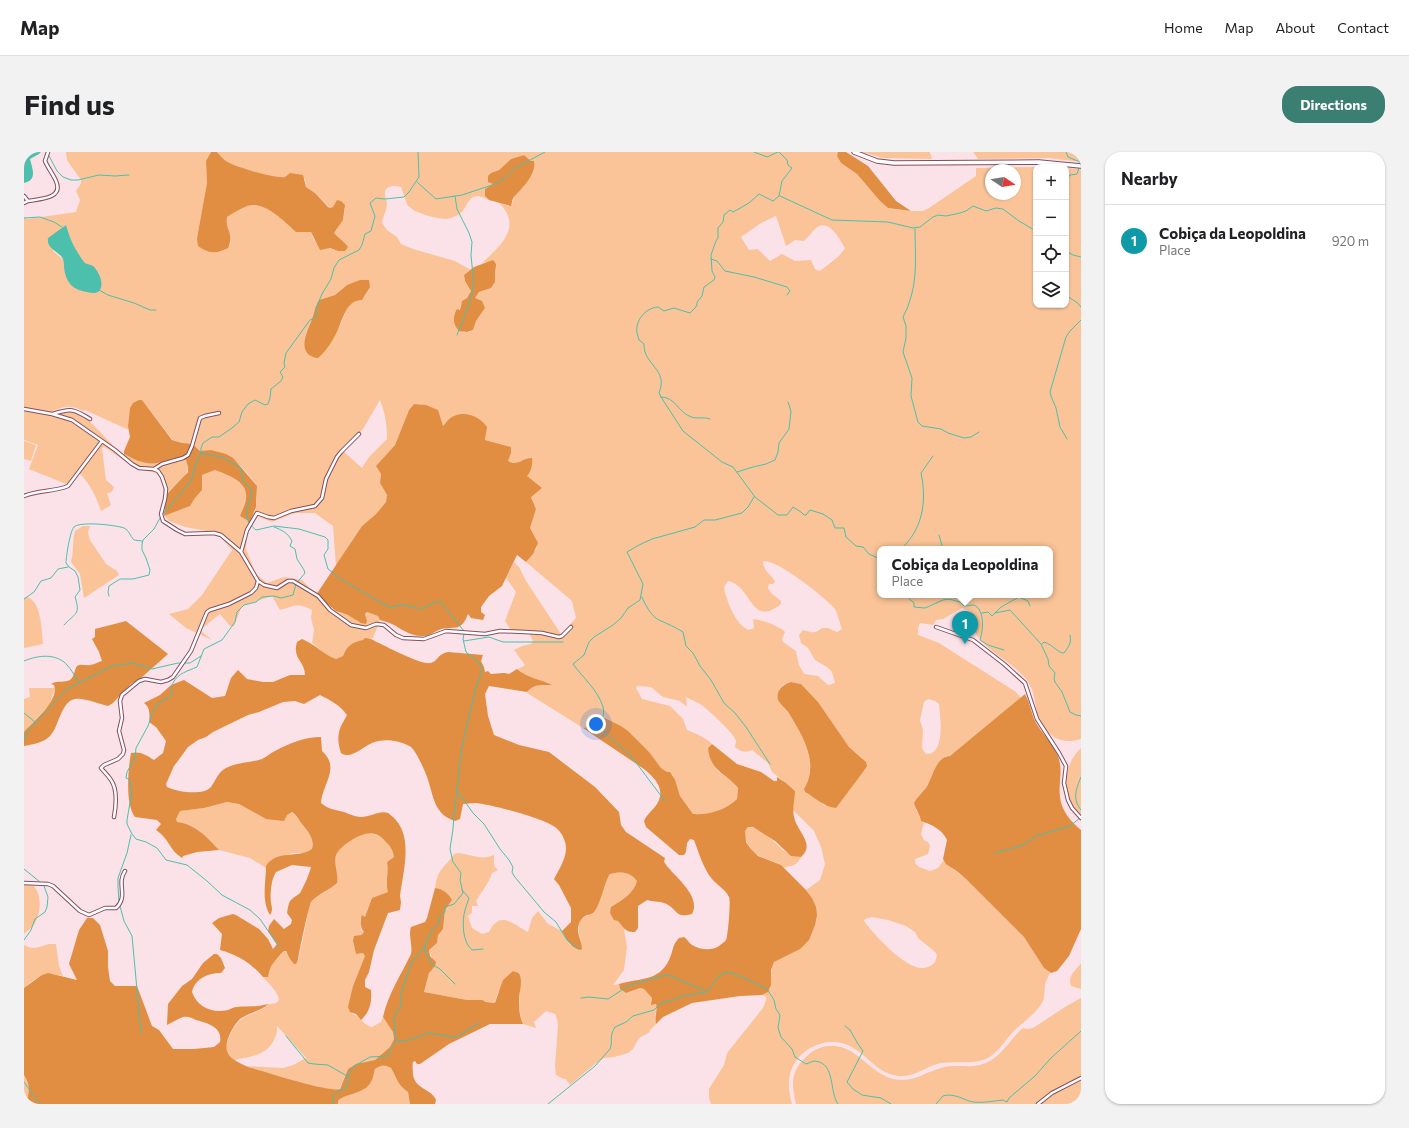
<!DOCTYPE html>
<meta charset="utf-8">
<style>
:root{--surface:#fff;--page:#f2f2f2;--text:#202124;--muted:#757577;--line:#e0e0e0;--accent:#3b7e72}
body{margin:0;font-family:Commissioner,sans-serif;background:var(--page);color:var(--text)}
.controls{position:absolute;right:12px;top:12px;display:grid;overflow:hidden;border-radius:8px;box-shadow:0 1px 3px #0004}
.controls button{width:36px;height:36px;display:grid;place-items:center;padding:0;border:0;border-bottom:1px solid var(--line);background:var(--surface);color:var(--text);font:20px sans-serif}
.compass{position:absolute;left:961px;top:12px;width:36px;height:36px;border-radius:50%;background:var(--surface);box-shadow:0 1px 3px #0004;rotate:102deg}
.you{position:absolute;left:572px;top:572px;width:14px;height:14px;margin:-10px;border:3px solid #fff;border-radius:50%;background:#1a73e8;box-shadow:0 0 0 6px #1a73e833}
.badge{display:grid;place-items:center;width:26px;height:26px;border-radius:50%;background:var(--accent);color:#fff;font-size:13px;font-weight:700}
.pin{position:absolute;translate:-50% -33px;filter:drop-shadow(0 1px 2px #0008)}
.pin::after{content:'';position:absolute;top:21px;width:14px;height:12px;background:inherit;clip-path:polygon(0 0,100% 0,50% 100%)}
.popup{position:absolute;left:853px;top:394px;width:176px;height:52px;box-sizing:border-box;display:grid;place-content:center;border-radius:8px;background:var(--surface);filter:drop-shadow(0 1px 3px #0005);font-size:13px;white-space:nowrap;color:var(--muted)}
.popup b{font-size:15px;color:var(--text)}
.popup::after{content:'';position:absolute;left:50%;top:100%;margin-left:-8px;border:8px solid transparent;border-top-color:var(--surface)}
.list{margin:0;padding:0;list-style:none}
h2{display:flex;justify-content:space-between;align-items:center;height:52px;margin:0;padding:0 16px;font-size:17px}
h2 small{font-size:13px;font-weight:400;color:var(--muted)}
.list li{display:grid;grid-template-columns:26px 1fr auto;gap:12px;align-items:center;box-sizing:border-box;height:72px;padding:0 16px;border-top:1px solid var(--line)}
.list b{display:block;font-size:15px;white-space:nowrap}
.list p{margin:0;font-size:13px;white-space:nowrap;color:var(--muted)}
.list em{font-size:13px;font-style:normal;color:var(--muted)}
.icon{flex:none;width:22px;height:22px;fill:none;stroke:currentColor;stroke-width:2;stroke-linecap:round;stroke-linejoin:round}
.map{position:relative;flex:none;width:1057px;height:952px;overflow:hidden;border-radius:16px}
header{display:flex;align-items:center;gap:24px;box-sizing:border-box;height:56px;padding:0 20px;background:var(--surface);border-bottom:1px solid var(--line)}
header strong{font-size:19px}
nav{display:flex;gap:22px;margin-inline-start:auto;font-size:14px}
.intro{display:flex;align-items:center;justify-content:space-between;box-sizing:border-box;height:96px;padding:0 24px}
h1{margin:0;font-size:28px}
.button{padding:10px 18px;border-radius:16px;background:var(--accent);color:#fff;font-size:14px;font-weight:700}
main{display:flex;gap:24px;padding:0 24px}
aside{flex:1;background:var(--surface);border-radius:16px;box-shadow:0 1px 3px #0004}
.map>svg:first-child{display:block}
.green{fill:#fac498;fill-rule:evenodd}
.forest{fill:#e18d42}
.water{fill:#4cc0ac}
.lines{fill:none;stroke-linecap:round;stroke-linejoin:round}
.stream{stroke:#4cc0ac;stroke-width:1}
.minor-casing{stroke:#834e5f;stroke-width:4.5}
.secondary-casing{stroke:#834e5f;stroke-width:5.5}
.minor{stroke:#fff;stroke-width:2.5}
.secondary{stroke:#fff;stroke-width:3.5}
</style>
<header>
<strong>Map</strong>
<nav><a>Home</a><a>Map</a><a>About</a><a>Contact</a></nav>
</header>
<div class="intro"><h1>Find us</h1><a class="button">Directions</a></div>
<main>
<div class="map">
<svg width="1057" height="952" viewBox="0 0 1057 952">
<rect width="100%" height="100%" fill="#fbe2e8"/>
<!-- green -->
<path class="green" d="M42,0h145l-5,10 1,21 -10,55 23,14c21,-10 5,-19 7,-35 6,-4 13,-8 20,-11 17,-7 39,18 52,26l8,-1 4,1c1,3 2,7 4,9 5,7 16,7 23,10l8,-6 -4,-3 -8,-9 9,-13 2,-11 -8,-8 -4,6 -3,1 -15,-15 -9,-6 -1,-8 -18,-4 -2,2c-10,3 -49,-10 -59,-16 -3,-2 -6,-6 -9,-9h621l-1,4 4,7 16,11 23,27 8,7 19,3h16l6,-3 47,-32v-8l60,-1v138h30v-137l15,1v570c-9,3 -19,3 -27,-2 -26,-18 -12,-40 -29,-59 -17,-21 -58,-34 -54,-66l-9,-4 -19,11 -7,1 -3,5 -13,-2 -2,5v7l21,8 77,49 5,6 -71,58h-4l-20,32 -9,10 -1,12 4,4 1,7 3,1 -3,12 3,6 4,2 2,4 -2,8 -13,5v4l4,4 11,4 8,-3 6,-8c5,8 15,12 22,19l58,58 20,31 6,4c-1,5 -5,9 -5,14 -1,5 0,10 -2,15 -6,12 -18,19 -27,28 -11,10 -18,26 -33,31 -14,4 -28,1 -42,3 -15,3 -27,15 -43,13 -28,-4 -37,-36 -68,-34 -12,1 -22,6 -30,14 -13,14 -13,31 -8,48h-81l-2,-6v-9l15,-24 3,-12 36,-45 3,-8v-3l-4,-2 6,-3 2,-4 2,-22 40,-68 -6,-8 14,-10 5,-16 -4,-17 -7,-16 -21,-21 2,-19 -9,-8 -14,-11 -4,-9 -16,-13c-7,3 -11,2 -17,-3 0,-2 1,-4 1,-6 -1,-7 -26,-29 -33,-35 -4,-3 -11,-6 -17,-9l1,10 -7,-6 -17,-4 -12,-10 -14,-1 -1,2 6,11 28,7 13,13 4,11 12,5 10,6 3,3 -4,4 10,23 15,11 5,7 -1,10c-11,11 -28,16 -44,15l-13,-18 -4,-12 -9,-12 -6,-4 -11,-15 -29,-27 -20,-10 -14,11 -4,1 -56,-35c4,-9 14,-8 23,-8l-25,-9 -7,-7 7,-4 -11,-15 8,-4 9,-2 2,-3 -4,-8 -18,-3 -6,-9 11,-29 -10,-14 8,-16 5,5 7,14 35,53 15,-16 -4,-17 -46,-39 11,-14 -7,-20 6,-19 -5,-12 -4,-21 -6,-15c-6,3 -9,4 -13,0l3,-14 -26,-7 1,-8 -36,-14 -7,8 -8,-17 -15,-5h-6l-5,6 -14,35 -19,21 5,8 -1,9 7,12 -1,7 -10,12 -14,12 -26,41 -3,-41 -18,-13h-20l-23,9 -13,-5 -4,-4 2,-13v-14c-11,-16 -24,-31 -44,-35 -4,-1 -8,0 -13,0 -8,-8 -18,-6 -28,-12l-30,-39 -12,8 -2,18 1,4 -44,-20 -2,1c-12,-6 -18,-5 -30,0 12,5 18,-3 32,7 17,12 29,35 50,41 7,3 17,5 25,4 11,-3 14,-8 26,-3 7,17 -12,23 -20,35l-2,-1 -1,-12 -4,-6 -3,-3 -18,-4 -34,-22 -2,1 4,32 8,7 -2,5 -5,1 4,12 -10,6c-5,-15 -11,-27 -22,-38l-8,9 -5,2 -37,-15 9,-24 -14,-5v-223l3,2 49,-7 4,-12 -4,-9 5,-8v-3l-14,-20zM500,3l7,6h3c4,17 -19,28 -22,43l-3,2 -10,-3c25,24 0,44 -18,61l4,-2 11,7 -1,6v7l-4,6 -12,4 -4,6 10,10 -9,13 -3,9c-5,4 -13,2 -17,-2l1,-19 2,2 3,-10 5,-3 4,-8 -6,-9 -1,-6 7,-6h-2l-14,-8 -42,-12 -12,-5 -4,-7 -10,-7 -5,-7c1,-7 5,-13 5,-19 0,-3 -2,-6 -2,-9 -1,-10 9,-10 16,-8 2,5 4,12 6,17 5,9 30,15 40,15 3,-1 8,-2 11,-4 12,-7 8,-27 31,-15l-4,-4v-7l8,-5 -2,-11 8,-3 12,-11zM967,18h24v24h-24zM752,64l10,30 9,-6 9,1c4,-4 9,-10 13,-14 13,-8 23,13 28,21l-6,8 -19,15 -5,-2 -4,-9 -16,1 -13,-7 -12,7 -12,-12 -9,1 -8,-13 20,-14zM41,73c5,12 9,28 19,37 5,4 11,5 15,11l-35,-3v-10l-11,-9zM323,133l23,2 -8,13h-4l-6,3 -5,6 -8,19 -12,20 -18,7c-9,-12 -3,-22 2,-33 3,-8 4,-15 8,-22l16,-5zM356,248c5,13 7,24 7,39l-18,18 -7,11 -20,-18 21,-21zM856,397h170v46h-170zM739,409c14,-2 62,36 72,48 2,3 5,15 7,20l-5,3 -9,-4h-6c-9,7 -9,4 -19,2l-4,5 2,8 7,5 7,12 12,7 5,5 3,11 -7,2 -10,-9 -14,-2 -5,-9 -3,-14 -13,-9 -1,-3 3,-7c-4,-5 -25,-13 -32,-13l1,9 -5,2c-13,-4 -23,-30 -25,-43l4,-6c24,4 22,48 53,23v-3l-10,-8 -3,-5 1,-4h4l2,-2c-3,-8 -12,-10 -12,-21zM767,530l10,2 17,18 31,45 14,12v13l-5,6 -33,28 -10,-8 -10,-6 -1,-3c17,-27 -6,-67 -25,-87v-13l4,-4zM904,547l7,2 4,3c1,12 7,51 -13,50l-4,-6 1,-18 -3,-10 4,-18zM848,765l16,3 18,6 9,6 3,6 17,14 2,3 -2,7c-4,4 -8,6 -14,6 -17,-1 -47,-33 -57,-47l1,-2z
M838,0h68l2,7 -49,-1z
M949,0h108v10l-32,-4 -71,1z
M0,289l12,4 -5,16 -7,-2z
M191,318c13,4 33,11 31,28 0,6 -4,12 -6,18l10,6 -3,13 -1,14 10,25 11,9 17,-6 18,3 14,15 16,14 8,4 8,2 5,2 4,4h10l-2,-7 2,-2 11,4 2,4 -7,18c-14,3 -23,2 -30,18l-7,3 -7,-2 -17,-14 2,-13 -3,-12 1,-8c-14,-8 -19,-4 -32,0l-8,-14 -30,10 -8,20h-4l-10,-12 -20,16 12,10 -26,-12 -17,-14 19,-5 14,-14 30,-45 -15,-17 -32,-6 -16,-6 -5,-5 26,-10 5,-8 7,-8v-15z
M59,374h7l-2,6 2,8 16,24 11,7 2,4 -35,23 -4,-24 -9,-12c3,-10 1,-20 4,-31z
M3,445c14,3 15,35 16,47l-19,4v-50z
M5,536h26l-6,17 -25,27v-33l6,-2z
M1057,596v67c-4,-4 -8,-7 -10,-12 -9,-18 -5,-41 10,-55z
M203,650l12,2 27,15 21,-4 4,-3c6,3 7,7 11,12 6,7 13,16 10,26l-5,3h-15l-26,13v2l-16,-10 -31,-8 -23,-22 -14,-5 -5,-1 -2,-3 4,-8 25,-3z
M724,675c21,1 33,31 53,30 -6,11 -8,7 -17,11 -10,-10 -24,-6 -35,-22 -3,-5 -5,-10 -4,-15z
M345,681c12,1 24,12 25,24l-7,5c2,10 -2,20 1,30l-16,6 -7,19 -5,2 1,11 3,2 -11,9 3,13 7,-1 2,3 -12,30 -1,28c8,1 9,10 20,13l9,-5 2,-5 10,14 1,8 -4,8 -15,13 -19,4 -8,5 -9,20c-8,4 -81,-18 -93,-23l37,2 10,-3 13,-7 -29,-32c0,3 0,7 -1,9 -7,21 -24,21 -42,25l-4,-4 -4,-7c2,-13 8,-27 21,-33 8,-4 15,-5 21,-12 24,1 1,-20 -5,-27h5c1,-3 1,-8 3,-10 1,-3 11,-15 13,-16l14,11 8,-38 3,-18 2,-4 7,-6 7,-4 12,-12c0,-6 -3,-15 -2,-22 3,-13 22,-22 34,-25z
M434,701c13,1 23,8 36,2v11l4,4 -6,3c-3,10 -10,18 -16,28l2,5h-6v7l-4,3 4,12 10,6 7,-2c11,-23 25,-7 39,0l4,-14 6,-7 10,13 14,7 8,14 11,-4c-4,-14 -5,-23 11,-27l18,-40c10,-3 21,-2 28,7 -4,11 -17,20 -27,26l13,22 3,18 -3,23 -11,15 6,-1 1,5 6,4 14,-5 4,1 8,9 -1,3c9,6 5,7 4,16 -1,1 1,6 1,7l-6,6v2l-11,6 -6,11 -5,4 -14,4 -10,1 -9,6 -25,21 -4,-6h-2l-8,-4 -1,-9 3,-41 -1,-6 -2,-5 -9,-3 -12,11 2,6 -13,-4c-7,-17 -1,-34 -3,-51l-7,-2 -16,24 -2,8 -18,-3h-10l-43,-8 6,-22 5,-4 -6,-16 8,-7 1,-8 5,-6 2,-19 7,-10 -13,-11 -4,-1c1,-6 2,-13 6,-18 4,-6 9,-9 13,-16z
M0,733l10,1c8,10 7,26 1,37 -2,4 -8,8 -11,11z
M25,792h7l3,22 4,10c-20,-4 -24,0 -39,12v-43c10,6 16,1 25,-1z
M1057,811v26l-10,-3c-4,-11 5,-15 10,-23z
M1057,846v106h-285c-4,-17 -6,-32 8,-45 6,-7 14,-12 24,-13 32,-3 43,35 75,34 14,0 25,-9 38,-12 12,-4 26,0 39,-3 20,-5 29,-25 43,-37l4,1 6,-1 32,-21z
M357,913h5l5,3c7,12 5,15 17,24l2,12h-72v-3c6,-9 26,-6 33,-19 2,-3 3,-9 4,-13z
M0,923c7,10 5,18 2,29h-2z"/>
<!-- forest -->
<path class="forest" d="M187,0h6c3,3 6,7 9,9 9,6 50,18 59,16l5,-4 13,2 3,12 9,6 13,14 2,1 3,-1 4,-7 4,1 4,4 -2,15 -9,13c4,5 11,9 14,14l-3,4h-7l-8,-3 -10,2 -9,-18h-15c-11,-10 -32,-32 -49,-26 -7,3 -14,7 -20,11 -2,14 8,16 1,31 -11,6 -19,6 -30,-2l-1,-8 10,-55 -1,-22z
M814,0h8l22,14 28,35 15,10 -23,-3 -8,-7 -23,-27 -16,-11 -4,-7z
M500,3l7,6h3c3,13 -12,27 -20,36 -2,2 -2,6 -3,9l-22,-6 -4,-4v-7l8,-5 -5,-2v-6l3,-3 8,-3 12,-11z
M469,108l3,4 -1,11v7l-4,6 -12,4 -4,6 7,3 3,7 -9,13 -3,9 -6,2 -8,-1c-7,-7 -6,-15 -2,-22l3,1 2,-9 5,-3 4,-7 -6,-10 -1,-6 10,-8z
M336,128h9l1,7 -8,13c-14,0 -18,15 -23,27 -4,10 -12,24 -21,31 -21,-3 -13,-23 -7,-36 3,-8 4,-15 8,-22l16,-5 12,-10z
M115,248h3l30,40 10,3 10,1 8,7 11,-1 15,4 7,4 24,28 -1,21 -6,15 -10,-6c2,-6 6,-12 6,-18 2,-17 -18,-23 -31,-28l-13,5v15l-7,8 -5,8 -26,10 2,-21 22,-23v-5l-2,-7c-12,-5 -16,1 -28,3 -11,2 -24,-3 -34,-9v-3l6,-14 -2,-11 2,-18 3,-5z
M390,252l12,1 12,5 5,16c2,-2 4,-5 6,-7 12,-10 30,-4 38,8l-2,13 26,7v6l-3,8c9,6 14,-3 24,-3 1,6 -1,14 -5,18l15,12 -11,9 5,12 -6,19 8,15 -5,11 -7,8 -9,-7 -15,31 -13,10 -8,11v5l4,3 -2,5 -12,-2 -3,-4c-7,18 -12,12 -27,15 -6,2 -11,7 -17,7 -13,1 -22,-7 -32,-12 -4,-2 -9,-3 -12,-4l-2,-4 -11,-4 -2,2 2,7 -1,3 -5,-1 -13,-8 -12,-4 -20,-16 46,-69 14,-12 10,-12 1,-7 -7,-12 1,-9 -5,-8 19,-21 14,-35z
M102,469l42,33 -27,24 -10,6 -18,19 -5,3c-8,-2 -26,-9 -33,-7 -14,2 -16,28 -25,37 -5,6 -19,9 -26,10v-14c9,-10 36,-32 30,-47l-3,-1c7,-4 14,-1 19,-4 5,-4 4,-10 7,-14 4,-3 8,0 13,-1 3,0 8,-3 12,-4l-3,-9 -7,-13 3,-2v-8z
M341,486c6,0 9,3 14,5 10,5 43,22 51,20 8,-1 7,-9 18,-11l35,3 -2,6 3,6 1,5 3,-1 3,3c7,0 11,-2 18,0l8,-5c10,9 23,10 35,16 -10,0 -19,-1 -25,7l-38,-6 -4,8 3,22 6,19 25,10 30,7 46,35 24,25 2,13 5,7 39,26 -1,4c9,14 38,33 28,52 -18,5 -14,-6 -28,-11 -5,-2 -11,-1 -17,-3l-9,6v22l-3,4c-9,1 -12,-5 -17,-11l-4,-1 -4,-7 1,-6c10,-6 24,-15 26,-26 -6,-9 -17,-10 -27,-7 -6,9 -10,33 -17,39 -1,1 -5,2 -6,2 -5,2 -8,7 -9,12 -1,7 4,15 4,22l-2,1c-10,-3 -13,-10 -18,-19l9,-9v-14l-12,-23 -5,-6c6,-11 15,-25 11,-37 -2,-7 -5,-11 -10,-15 -12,-9 -65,-23 -80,-24 -4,0 -8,1 -12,1l-3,15 -5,2c-19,-6 -21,-21 -26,-38 -2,-7 -5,-14 -8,-20 -3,-6 -6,-12 -10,-16 -11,-7 -28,-9 -39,-4 -10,4 -21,17 -31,10 -3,-9 -4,-18 0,-27 2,-4 4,-7 6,-11 -7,-10 -17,-15 -27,-20l-16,9 -9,-3 -12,1 -24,10 -11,3 -35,17 -7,5 -8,3 -10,7 -5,7 -9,12 -8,18 1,3c10,5 36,9 44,0 5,-7 7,-15 15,-19 11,-6 24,-5 36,-9 4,-2 9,-6 13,-8 15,-8 30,-14 46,-14l1,14c19,17 0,33 -1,52 7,6 14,7 23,9 5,2 12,5 17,5 9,0 19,-7 27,-4 2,1 3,3 5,4 21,19 10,54 7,79l1,6 -1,8 -12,3 -14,37 -5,22 -4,8v7l6,3c1,12 -1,22 -10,30l-5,-6 -6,-2 -2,-5 5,-21 12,-30 -2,-3 -7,1 -3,-13 1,-5 7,-1 3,-3c-4,-4 -4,-12 -2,-17l3,2 7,-19 16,-6c-3,-10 1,-20 -1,-30l7,-5c-1,-6 -3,-10 -7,-14 -3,-3 -7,-8 -12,-9 -11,-4 -32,10 -38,19 -5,9 2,20 0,30 -8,7 -20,12 -26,19 -2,3 -12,50 -13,58l-2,4h-2l-4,-5 -4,-8h-2c-2,1 -12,13 -13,16 -2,3 -2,7 -3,10h-5c-12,-14 -25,-22 -43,-27l2,-16 -10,-11 7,-5 14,-4 3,1 23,14 9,10 5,10 4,-5 -9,-13 1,-5 5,-7 10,10 7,-5 1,-4 -5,-7c1,-4 1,-11 5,-14 3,-3 5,-3 8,-6 4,-7 9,-18 11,-26l-19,-2 -16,7c-5,8 -6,21 -5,31 1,5 2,7 -1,12 -9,-15 -4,-33 -4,-49 11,-17 32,-7 46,-17 3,-9 -4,-18 -10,-25 -4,-5 -5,-9 -10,-12l-5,3 -3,6 -18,-2 -27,-15 -12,-2 -23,6 -24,3 -4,8 1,3c18,2 30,15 42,28l-22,2 -14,4 -1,2c-13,-8 -13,-20 -26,-28l5,-6 -4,-4 -22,-3c-10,-13 -7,-48 -4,-64 9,-2 15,2 23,7l9,-7 3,-12 -10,-14 -7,-5c1,-7 1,-15 -5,-19l16,-8 11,-10 13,-5 28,18 13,-2 6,-18 7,-8 9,9 16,3h10l17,-7h15c0,-14 -13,-16 -8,-33l5,-3c13,5 22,16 34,20l7,-3c4,-10 9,-14 20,-16z
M767,530l10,2 17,18 31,45 17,15 1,4 -4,6 -27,36c-12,-1 -20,-10 -31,-16l-1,-3c16,-26 -2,-55 -16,-77 -3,-4 -8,-8 -10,-12 -2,-10 4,-15 13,-18z
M1001,542c5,9 6,18 10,27 6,12 17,21 22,33 7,15 1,28 3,43 1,13 11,25 21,33v99l-12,27 -12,15 -6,2 -7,-5 -20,-31 -58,-58 -8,-7 -12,-8 -3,-5 4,-19c-5,-11 -15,-15 -26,-19 -1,-7 -5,-11 -7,-18 3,-6 8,-10 12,-15 7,-10 9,-31 24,-32z
M577,564l20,10 7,5 22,22 11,15 6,4h3l5,8 5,16 13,18c16,1 33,-4 44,-15l1,-11c-11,-14 -28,-17 -30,-40l4,-4 25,20 24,8 13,9h3v-4l9,6 9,8c0,9 -3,17 -1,26 3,15 22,27 7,40l-10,-1 -16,-15 -22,-14h-5l-3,4 1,11 4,6 8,8 23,9 25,25 6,8 4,9 1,8 -2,10 -6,15 -9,9 -26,13 -3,8v15l-3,7 -6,3 -22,1 -48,7 -29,14 -7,7c-2,-8 2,-12 0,-20l-5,1 1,-7 -8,-9 -4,-1 -14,5 -6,-4 -1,-5c19,-6 40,-2 50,-24 5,-10 2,-13 10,-22l5,-1c3,2 5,6 8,8 8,5 20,6 27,1 2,-2 6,-4 7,-6 2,-3 5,-41 3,-43 -3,-7 -12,-12 -17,-18 -9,-11 -13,-26 -18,-39l-4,-1 -3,4 -1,9 -2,3h-5l-33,-28 -2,-6c3,-7 9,-11 13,-17 9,-15 -2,-26 -13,-35l-61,-41 4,-1z
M411,736c8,1 13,5 17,12l-7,10 -2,19 -5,6 -1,8 -8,7 1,6 6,6 -1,4 -6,7 -5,19 43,8h15l4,2 9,1 8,-23 10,-9 6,2c4,8 1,16 0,25 0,9 0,18 4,26h-33l-41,20 -29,20h-3l-2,-3 -2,1c-1,5 0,8 0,13 3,15 19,14 23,25l-1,4h-25l-2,-12c-12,-9 -10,-12 -17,-24 -7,-4 -10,-3 -16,1 -1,4 -2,10 -4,13 -7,13 -27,11 -33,19v3h-312c3,-11 5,-19 -2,-29v-87l18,-13 6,-2 29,7 -8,-16 10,-34 8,-12h6l7,7 8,26v16l2,14 5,5h22l15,40 7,4 14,19h21l20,-2 6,-5c3,-15 -13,-19 -24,-22 -4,-2 -8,-4 -13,-3 -6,2 -10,5 -16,8l1,-21 14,-18 10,-7 11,-16 11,-9h3l4,4 4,10 -4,5c-12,0 -26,5 -29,19 5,15 21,22 36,18 3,-1 5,-3 9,-3 10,-1 21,0 31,-3 -8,8 -20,8 -29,16 -4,4 -8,11 -10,16 -8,19 4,24 19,31 15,4 82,26 92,22l8,-20 8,-5 19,-4 15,-13 4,-8 -1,-7 -10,-15c5,-23 18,-42 28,-63 2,-9 -3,-18 0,-27l14,-5 2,-4z"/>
<!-- water -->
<path class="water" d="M0,0h17l-2,2 -9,5c2,9 8,21 -6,24z
M42,73c3,10 6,19 12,28 2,3 4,7 7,10 2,1 6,2 8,3 6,5 12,19 6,25 -3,3 -8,2 -12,1 -14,-2 -21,-9 -23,-24 0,-3 0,-6 -1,-9 -4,-8 -17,-10 -15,-21z"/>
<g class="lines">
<!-- stream -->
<path class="stream" d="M730,0l13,5 11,-5
M755,0l8,8 1,5 4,3 -10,13 -3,15 -6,5 -14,-7 -10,9 -14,8 -2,1 -3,-2 -6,5 -1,7 -5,6v10l-2,3 -5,14 1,16 3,6 -1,3 -10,7 -2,9 -5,6v3l-2,3 -5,5 -16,-5 -10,3 -6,-4c-13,1 -23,14 -21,26 1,2 1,5 2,7 1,1 3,2 5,4 -1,21 25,25 15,49l2,4 22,34 39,31 11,5 22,30 23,18h9l6,-8 8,5 3,3h2l4,-5 13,4 9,6 3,8h9l2,9 10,9 7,1 6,7 11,5
M1042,0l2,5 12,5v3
M24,2l9,17 6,6 8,3h7l21,-5 16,1 14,-1
M1042,29l4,-6 7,-1 2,-6
M393,30l19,17 26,-4 33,-11 10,-6 10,-10 30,-16
M431,44l2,13 12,24 3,9 -1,13 3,31 -7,24 -10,25
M756,44l52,24 56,2 25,6 7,-1 13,-10 5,-2 8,1 14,-3 6,-2 7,-5 13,5 10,-3 7,1 16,12 17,10
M0,66l16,-1 14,5 8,5
M891,77c0,24 3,50 -6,74 -1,5 -4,9 -6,14l3,9v12l-3,14 9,26 -1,18 7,26 4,4 19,3 7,4 16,5 7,-1 8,-5
M1042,99l7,4 8,2
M687,107l6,2 8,10 29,6 33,10 3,4 -3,4
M75,138l9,5 26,8 16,7h6
M1042,142c4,6 12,7 15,13
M637,245c14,0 17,14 28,19 8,4 13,0 21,3
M1043,287l-7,-12 -4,-19 -5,-12 -1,-4 16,-55 4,-6 11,-11
M177,301l23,5 17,10 2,13 9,9c-2,16 -13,27 4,40l18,-4 25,3 26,8 3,3v9l-4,6 4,14 14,11 47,27 14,-2 11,2 6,2 16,-7h5l23,29
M713,320l16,-5 13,-3 9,-4 3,-8 1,-9 10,-14 2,-18 -3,-9
M138,363l29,-34 5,-18 5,-10v-5l2,-5 9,-6h7l13,-9 7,-6 3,-10 6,-8 7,-4 10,5 3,-1 2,-6 1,-9 10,-8 2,-4 -3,-5 5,-5 -1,-4 2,-10 24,-33 4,-2 3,-3 -1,-7 6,-14 9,-15 3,-11 5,-8 20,-10 3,-5 3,-11 6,-3 4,-15 -5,-13 6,-5 9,1 19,-2 5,-5 10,-15 -1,-25
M250,375c8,3 14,6 18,14l-2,5 5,3 2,10 7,11 1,3 -9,11 -3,11 -12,3 -7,-2 -12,1 -6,5 -12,3 -7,7 -2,10 -13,18 -18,9 -7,18c-9,4 -19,6 -24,16 -3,4 0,9 -2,13l-12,7 -6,8 -5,15 -12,22 -1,10 -8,14 -1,6 4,2 2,11 -5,29v4l5,10 4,5 10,3 11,6 9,12 21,5 20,16 15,14 28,15 10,9 19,28
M915,383l4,14
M877,397c22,-20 26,-48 20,-76l12,-17
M881,443l9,8v4l11,1 18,-8 6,-1 11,3 4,4c4,0 9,-2 12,0 9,7 7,25 4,34l8,5 16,5
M85,444l-1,-4 1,-6 11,-7h13l16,-4 1,-5 -4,-12 -4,-8v-6l1,-4 11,-11 6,-11
M618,445c3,8 10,20 17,23 9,4 16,7 24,12l3,14 7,7 7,13 11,14 13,23 11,10 11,14 24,37
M0,447l10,-7 7,-11 10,-3 7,-9 10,-2
M931,447l1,-4
M958,461l6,-1 4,4 9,-9 18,-10 9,4 2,5
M971,461l15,-3 31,34 7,15 1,7 6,7 -1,6 1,3 7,10 8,20 6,3 5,1
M40,473c11,-12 17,-10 11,-28l5,-7 -2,-13 -3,-6 -6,-4 -3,-4c0,-6 4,-32 8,-36 6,-6 42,-2 50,1 5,2 6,8 10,12l8,1
M440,489l25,-4 14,5h60
M1018,492l2,-2c10,3 13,11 20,11 4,-6 8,-9 6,-18
M0,509c12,-5 28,-8 40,1 5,4 11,14 15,20
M0,561l11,9
M0,588c4,-14 17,-22 26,-32 2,-2 4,-5 6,-8 3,-4 8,-6 11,-11l45,-23 21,-3 19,6 26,-6h12l11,-7
M1057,625c-5,12 -9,22 0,33
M434,640l15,21 11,11 16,25 9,11 4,7 -1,5 2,4 30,36 12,10 11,18 12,9
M641,649l-34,-45 -28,-25c-5,-9 3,-15 0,-24 -5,-17 -20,-29 -30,-43l11,-9 5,-13 5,-5 19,-12 8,-7 7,-10 12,-8 3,-16 -16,-32 12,-7 13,-6 43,-12 9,-7h11l27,-7 6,-6 6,-10
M971,701l28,-8 13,-9 34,-10 10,-8
M0,717l16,13
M438,738l7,8c-1,4 -3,8 -4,12 -3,11 -3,32 7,40l11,-1
M95,749l-1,-14v-9l9,-25 4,-18
M96,754l4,15 8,15 9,97
M0,788l7,-10 4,-11 10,-7 2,-5 1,-10 -4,-11
M431,832l-15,-15 -7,-4 -7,-11 -1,-9 2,-4 4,-10 8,-8 1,-7 5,-4v-5l9,-3 9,-11 -3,-13 1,-7 -8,-11 -3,-13 3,-20 1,-15 4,-32 3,-31 15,-64 6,-17v-3l-5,-6 -11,-9 -3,-13 1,-5
M557,846l8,-1 19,2 20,-13 37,-11 6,1 34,15
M821,874l5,4 8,14 5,7 -16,31 6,7 9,6 19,3 10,6
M262,884l22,27 6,1 14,1 19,11
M374,889l12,-1 18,-7 26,4 4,-1 21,-13
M0,930l16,22
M310,952l-2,-3c2,-10 7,-9 15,-14l1,-6v-5l6,-10 16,-9 18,-1c1,-7 7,-10 9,-17l-2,-3 -1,-19 3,-6 5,-6 -2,-8 11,-34 14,-17
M524,952l47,-38 15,-17c3,-7 -1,-13 5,-22l11,-5 7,-6 21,-6 5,-5 5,-3 7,-1 11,-5 25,-4 13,-17 6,-3 6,1 19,8 16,8 7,11 2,9 4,6 -2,13 3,9 11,12 3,8 11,7c4,-1 6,-3 9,-3 21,2 14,32 23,43
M912,952l7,-8c9,-3 18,2 26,5 8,3 25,0 34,-1l4,2 2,-4 26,-22 16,-18 30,-27"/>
<!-- minor casing -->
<g class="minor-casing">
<path id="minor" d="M0,44l4,5 -4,2
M4,49c11,-2 36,-2 28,-20 -3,-7 -8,-13 -11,-20l3,-9
M0,257l28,5 20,6 43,30 17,14 7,4 14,1 5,2 4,6 4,12 -1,10 -4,15 2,7 14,9 8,4 29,-1 7,2 20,17 17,29 6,4 13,3 11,-7h5l25,15 12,14 21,15 15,3 10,-4 8,1 12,10 7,3 21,1 22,-8 39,3 15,-3 25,1 17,1 17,4 3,-1 9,-9
M29,262c18,-6 21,-5 37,5
M130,317l8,-5 21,-6 5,-3 4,-9 8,-28 5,-2 14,-3
M0,344c14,-6 30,-4 44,-10l34,-45
M217,400l6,-22 10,-17 11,4 6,1 17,-7 24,-5 7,-8 4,-19 11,-22 4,-5 18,-18
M912,475l37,13 31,24 21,19 12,36 22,34 7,13 -2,17 4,17 4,8 9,10
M90,665c2,-11 4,-27 -3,-37 -3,-5 -7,-8 -10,-12l3,-3 14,-6 5,-5 1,-4 -5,-19 3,-13 -2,-17 2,-6 17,-14 6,-2 16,3 7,-2 5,-3 18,-26 16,-39 3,-2 19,-6 22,-11 5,-5 2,-7
M0,731l24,1 5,2 27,25 9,4 16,-7h11c13,-12 0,-24 9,-37
M1014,952l14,-11 29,-15"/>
</g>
<!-- secondary casing -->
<g class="secondary-casing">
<path id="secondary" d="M830,0l23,9 17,2 145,-1 42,4"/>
</g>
<!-- minor -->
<use href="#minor" class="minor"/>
<!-- secondary -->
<use href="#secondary" class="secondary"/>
</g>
</svg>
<div class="controls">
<button>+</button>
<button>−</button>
<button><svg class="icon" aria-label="locate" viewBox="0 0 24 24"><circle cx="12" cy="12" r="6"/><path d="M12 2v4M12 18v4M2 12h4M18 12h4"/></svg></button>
<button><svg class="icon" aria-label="layers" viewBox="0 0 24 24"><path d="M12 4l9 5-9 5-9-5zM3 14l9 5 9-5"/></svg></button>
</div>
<svg class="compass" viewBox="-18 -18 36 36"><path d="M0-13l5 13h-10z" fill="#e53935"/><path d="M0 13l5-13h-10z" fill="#757577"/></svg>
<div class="you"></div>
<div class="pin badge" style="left:941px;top:492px;background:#0f9aa8">1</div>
<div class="popup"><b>Cobiça da Leopoldina</b>Place</div>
</div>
<aside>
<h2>Nearby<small></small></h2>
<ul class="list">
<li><span class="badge" style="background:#0f9aa8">1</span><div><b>Cobiça da Leopoldina</b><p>Place</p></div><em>920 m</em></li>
</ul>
</aside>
</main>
